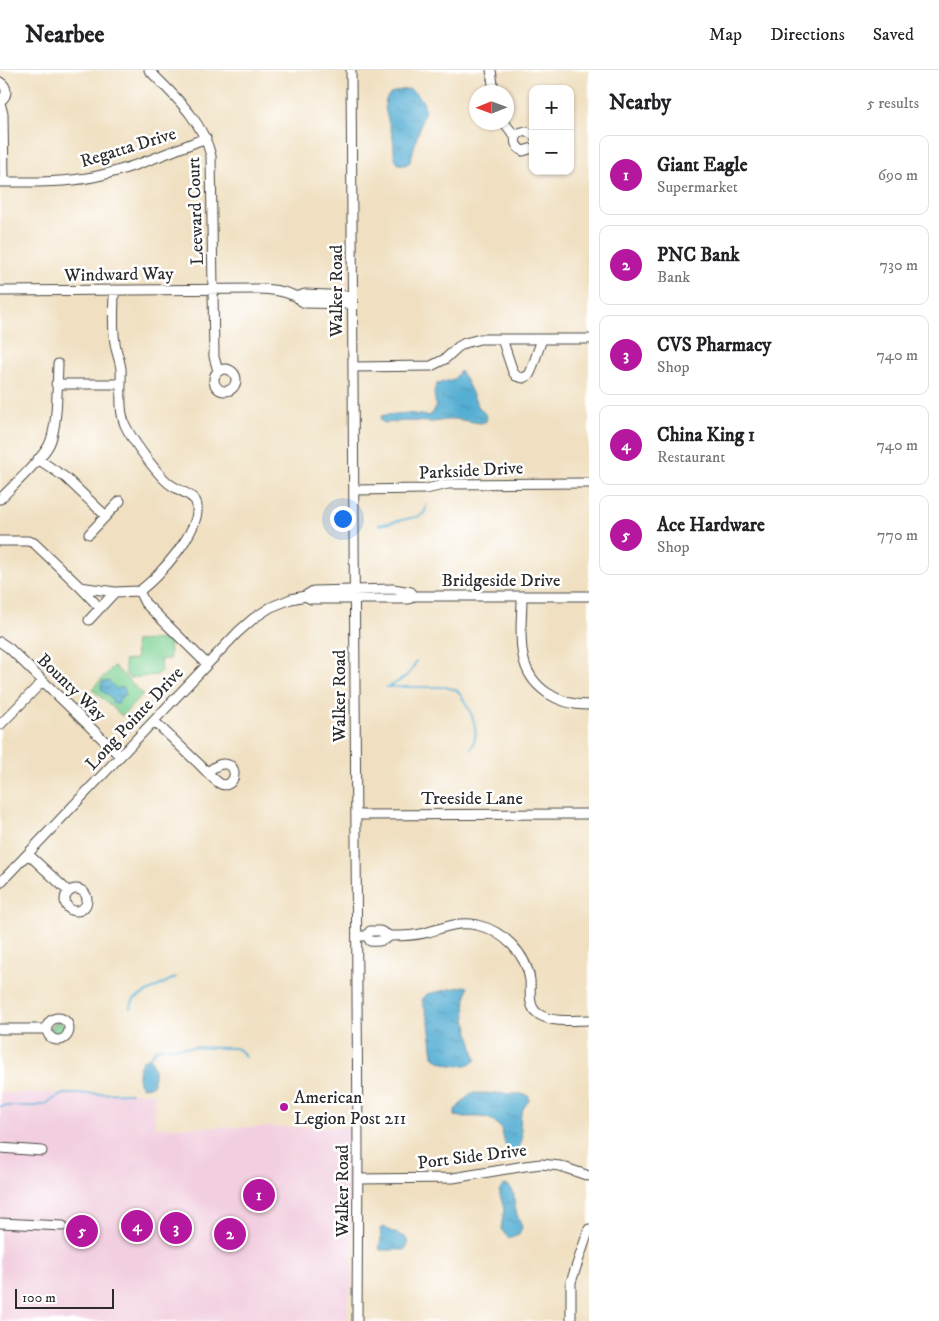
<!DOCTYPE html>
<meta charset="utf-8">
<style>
:root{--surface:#fff;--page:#f2f2f2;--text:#202124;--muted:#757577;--line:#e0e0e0;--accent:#b5179e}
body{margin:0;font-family:"IM FELL DW Pica",serif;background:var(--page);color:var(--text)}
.controls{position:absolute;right:15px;top:15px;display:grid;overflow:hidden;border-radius:10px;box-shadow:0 1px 4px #0004}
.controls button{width:45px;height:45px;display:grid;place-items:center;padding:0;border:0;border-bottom:1px solid var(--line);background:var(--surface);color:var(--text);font:25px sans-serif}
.compass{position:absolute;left:469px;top:15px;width:45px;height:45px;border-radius:50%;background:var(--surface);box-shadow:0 1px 4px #0004;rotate:269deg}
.scale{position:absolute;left:15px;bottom:12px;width:99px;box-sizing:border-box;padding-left:5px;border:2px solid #2b2b2b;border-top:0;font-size:14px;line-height:18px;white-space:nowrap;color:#2b2b2b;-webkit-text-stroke:4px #fff;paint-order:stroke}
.you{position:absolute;left:342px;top:448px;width:18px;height:18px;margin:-12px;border:4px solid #fff;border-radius:50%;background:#1a73e8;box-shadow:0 0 0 8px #1a73e833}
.badge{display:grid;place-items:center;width:32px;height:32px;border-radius:50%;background:var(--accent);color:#fff;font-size:16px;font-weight:700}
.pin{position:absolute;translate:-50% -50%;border:2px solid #fff;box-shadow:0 1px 5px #0006}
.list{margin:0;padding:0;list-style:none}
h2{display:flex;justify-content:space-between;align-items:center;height:65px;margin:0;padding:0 20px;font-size:21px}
h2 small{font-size:16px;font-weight:400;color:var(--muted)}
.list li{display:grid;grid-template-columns:32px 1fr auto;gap:15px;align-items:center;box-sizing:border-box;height:80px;margin:0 10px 10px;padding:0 10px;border:1px solid var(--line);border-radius:10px}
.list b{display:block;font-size:19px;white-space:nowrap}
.list p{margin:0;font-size:16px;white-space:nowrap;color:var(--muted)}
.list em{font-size:16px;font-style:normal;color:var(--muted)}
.map{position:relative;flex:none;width:589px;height:1251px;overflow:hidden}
header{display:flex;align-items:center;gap:30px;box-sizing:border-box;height:70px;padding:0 25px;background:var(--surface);border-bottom:1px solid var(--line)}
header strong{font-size:24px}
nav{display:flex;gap:28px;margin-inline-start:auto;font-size:18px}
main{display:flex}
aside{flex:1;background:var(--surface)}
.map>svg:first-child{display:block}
.built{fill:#f2cfe0}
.green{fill:#7fd294;stroke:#557e60}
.garden{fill:url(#garden-furrows);stroke:#557e60}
.water{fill:url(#water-ripples);stroke:#406c7f}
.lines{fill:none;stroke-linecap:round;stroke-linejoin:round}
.stream{stroke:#55aed3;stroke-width:2}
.minor-casing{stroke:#494642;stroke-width:11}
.minor{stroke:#fff;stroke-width:9}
.poi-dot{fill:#b5179e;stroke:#fff;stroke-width:2}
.labels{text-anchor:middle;stroke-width:5;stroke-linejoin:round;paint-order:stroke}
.street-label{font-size:18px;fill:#2b2b2b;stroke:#fff}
.poi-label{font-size:18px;fill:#2b2b2b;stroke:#fff;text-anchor:start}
</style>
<header>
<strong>Nearbee</strong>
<nav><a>Map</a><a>Directions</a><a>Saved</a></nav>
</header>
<main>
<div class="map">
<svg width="589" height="1251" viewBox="0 0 589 1251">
<defs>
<pattern id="garden-furrows" width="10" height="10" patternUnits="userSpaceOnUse" patternTransform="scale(1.25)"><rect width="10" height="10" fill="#7fd294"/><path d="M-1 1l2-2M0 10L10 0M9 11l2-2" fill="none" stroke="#6eb480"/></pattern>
<pattern id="water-ripples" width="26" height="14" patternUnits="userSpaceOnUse" patternTransform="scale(1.25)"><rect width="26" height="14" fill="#55aed3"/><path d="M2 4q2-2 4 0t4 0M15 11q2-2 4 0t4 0" fill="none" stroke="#478eab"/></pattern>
</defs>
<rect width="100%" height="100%" fill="#fff"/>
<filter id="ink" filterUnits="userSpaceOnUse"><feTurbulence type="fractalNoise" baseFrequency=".02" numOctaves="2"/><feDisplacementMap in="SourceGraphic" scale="10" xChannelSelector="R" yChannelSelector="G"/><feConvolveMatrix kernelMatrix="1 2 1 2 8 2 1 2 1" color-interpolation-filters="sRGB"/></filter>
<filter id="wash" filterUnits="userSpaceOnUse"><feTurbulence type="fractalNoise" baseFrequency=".0096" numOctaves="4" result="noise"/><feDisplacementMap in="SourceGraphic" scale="20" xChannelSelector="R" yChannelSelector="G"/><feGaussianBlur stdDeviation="1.12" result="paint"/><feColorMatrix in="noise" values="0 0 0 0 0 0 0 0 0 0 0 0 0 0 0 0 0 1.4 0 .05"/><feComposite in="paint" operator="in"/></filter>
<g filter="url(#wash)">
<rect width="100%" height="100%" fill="#f0e0c1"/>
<!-- built -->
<path class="built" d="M0,1023h154l1,34h198l-1,158 -4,17v19h-348z"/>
<!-- green -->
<path class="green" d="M169,569l1,20 -10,1 1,11 -4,4 -28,3 -3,-3 -2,-14 12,-2 -1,-18z
M114,596l29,28 -21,22 -30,-27z"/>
<!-- garden -->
<path class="garden" d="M51 959a7 7 0 1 1 14 0a7 7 0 1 1-14 0Z"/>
<!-- water -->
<path class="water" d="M409,19c9,5 14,10 16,20l-15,53 -5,3 -7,-1c-6,-9 -3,-20 -6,-30 -6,-24 -18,-42 17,-45z
M460,301l5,7 13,28 7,8 2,5 -2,3 -5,1 -25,-4 -23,3 -26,-1 -21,2 -4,-2v-5l3,-1 24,-2 20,3 4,-2 4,-7 -2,-15 3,-8 17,-5z
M109,611l7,8 7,-2 3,7 -5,3 -3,6h-5l-3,-7 -7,-4 -2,-3 1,-7z
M464,916l4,1c-7,31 2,44 8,73 -11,10 -33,6 -43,-4l-4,-34 -7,-22 5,-6z
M150,987c5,9 5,19 2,29l-10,1c-7,-7 -4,-19 1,-27z
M471,1023l50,1 8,2v5c-18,18 -1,36 -10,46 -14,16 -15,-12 -18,-18 -1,-2 -4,-5 -5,-6 -11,-10 -28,-4 -41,-7v-6z
M507,1115c10,5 6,17 9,26 1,6 5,10 6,16l-3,8 -8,3h-3l-7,-9 3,-20 -5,-18 4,-5z
M384,1157l6,4 15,6 3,6 -3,7h-24l-2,-1 2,-10 -1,-10z"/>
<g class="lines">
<!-- stream -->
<path class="stream" d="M379,455l41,-9 5,-4 1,-7
M390,616c11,-5 22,-12 26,-25
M386,617h59l12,3c11,15 26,40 14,58
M130,938l4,-9 42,-22
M150,987l6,-8 11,-2 68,1 6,3 5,6
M0,1036h36l9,-2 18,-10 68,-1"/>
</g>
</g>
<g filter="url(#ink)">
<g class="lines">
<!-- minor casing -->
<g class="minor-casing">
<path id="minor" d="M149,0c25,26 53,49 62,86l3,201 4,14
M351,0l7,1077 -1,174
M491,0l3,22
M0,12c8,5 8,14 0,19
M0,33l3,11 1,68
M504,52l12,16
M533,65c-14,-11 -26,8 -10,16l10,-3
M0,112c31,0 62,1 93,-5 39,-8 76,-25 113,-39
M114,220c0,18 -2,36 1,53 1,9 5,17 6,26 1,18 -3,39 4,56 7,15 33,51 46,60 7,5 22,10 25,17 9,25 -39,77 -57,89l6,12 62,61
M0,221l258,-2c12,0 26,2 37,7 4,2 5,5 10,7l47,1
M297,227l8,-3 47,2
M502,269l11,33 3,4 7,2 6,-3 2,-4 11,-32
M353,297l78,-1 14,-7 13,-12 7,-4 15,-4h109
M214 310a11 11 0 1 1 22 0a11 11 0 1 1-22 0Z
M56,314h65
M38,389l28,19 40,38
M354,420l72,-1 22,-5 141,-1
M0,429c13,-13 41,-39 49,-54 9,-18 8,-60 9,-81
M89,464l31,-33
M0,471h28l6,2 46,44 35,5 24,-1
M80,517l20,21
M305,526l6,3h98l5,-3h175
M522,527c0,19 -3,40 1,59 6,32 35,49 66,49
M89,550l26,-28
M0,572l9,6 111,108
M154,651c15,14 30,29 45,43 6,6 13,14 20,19 11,7 20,-8 12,-17 -9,-5 -16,0 -23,6
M0,655l43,-44
M356,745l233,-1
M28,784l41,38
M0,813l238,-251 16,-14 17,-11 20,-8 14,-3 8,-5 80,-2 18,3 3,4
M65 830a11 11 0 1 1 22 0a11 11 0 1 1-22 0Z
M357,866h10l3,-5h10l10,5c-6,5 -12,6 -20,5l-3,-5
M390,866c12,0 23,0 35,-3 18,-5 32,-12 52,-8 26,6 49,28 53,55 1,12 -3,28 10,35 14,8 34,5 49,5
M47 959a11 11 0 1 1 22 0a11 11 0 1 1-22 0Z
M0,959h47
M0,1078l42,3
M358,1109l95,-1 72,-12 16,-2 19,2 29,10
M0,1153l63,3
M571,1251v-39l18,-53"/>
</g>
<!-- minor -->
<use href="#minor" class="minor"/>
</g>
</g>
<!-- markers -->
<circle class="poi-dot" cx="284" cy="1037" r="5"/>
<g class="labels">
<!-- street labels -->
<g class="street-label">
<text transform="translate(128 77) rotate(-17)" y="6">Regatta Drive</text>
<text transform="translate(195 141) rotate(-92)" y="6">Leeward Court</text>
<text transform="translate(119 204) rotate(-1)" y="6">Windward Way</text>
<text transform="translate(336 221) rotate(-90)" y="6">Walker Road</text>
<text transform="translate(471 400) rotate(-3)" y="6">Parkside Drive</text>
<text x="501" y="516">Bridgeside Drive</text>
<text transform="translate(72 617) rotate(44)" y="6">Bounty Way</text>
<text transform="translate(339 626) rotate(-90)" y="6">Walker Road</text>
<text transform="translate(134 648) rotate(-47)" y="6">Long Pointe Drive</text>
<text x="472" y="734">Treeside Lane</text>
<text transform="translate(472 1086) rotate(-7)" y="6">Port Side Drive</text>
<text transform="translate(342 1121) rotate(-90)" y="6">Walker Road</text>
</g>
<!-- poi labels -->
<g class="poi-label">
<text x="294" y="1033">American<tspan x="294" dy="21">Legion Post 211</tspan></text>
</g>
</g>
</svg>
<div class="controls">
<button>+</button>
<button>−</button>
</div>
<svg class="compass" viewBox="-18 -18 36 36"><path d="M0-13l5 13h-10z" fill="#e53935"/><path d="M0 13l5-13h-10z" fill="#757577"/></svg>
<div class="scale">100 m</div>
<div class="you"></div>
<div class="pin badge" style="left:259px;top:1125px">1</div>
<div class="pin badge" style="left:230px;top:1164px">2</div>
<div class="pin badge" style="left:176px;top:1158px">3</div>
<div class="pin badge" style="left:137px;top:1156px">4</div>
<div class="pin badge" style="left:82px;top:1161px">5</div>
</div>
<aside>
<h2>Nearby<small>5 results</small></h2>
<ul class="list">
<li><span class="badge">1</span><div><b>Giant Eagle</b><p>Supermarket</p></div><em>690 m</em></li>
<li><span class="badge">2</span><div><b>PNC Bank</b><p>Bank</p></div><em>730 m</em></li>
<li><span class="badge">3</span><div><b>CVS Pharmacy</b><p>Shop</p></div><em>740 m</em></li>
<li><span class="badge">4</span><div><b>China King 1</b><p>Restaurant</p></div><em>740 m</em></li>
<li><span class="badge">5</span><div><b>Ace Hardware</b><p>Shop</p></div><em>770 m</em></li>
</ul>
</aside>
</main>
